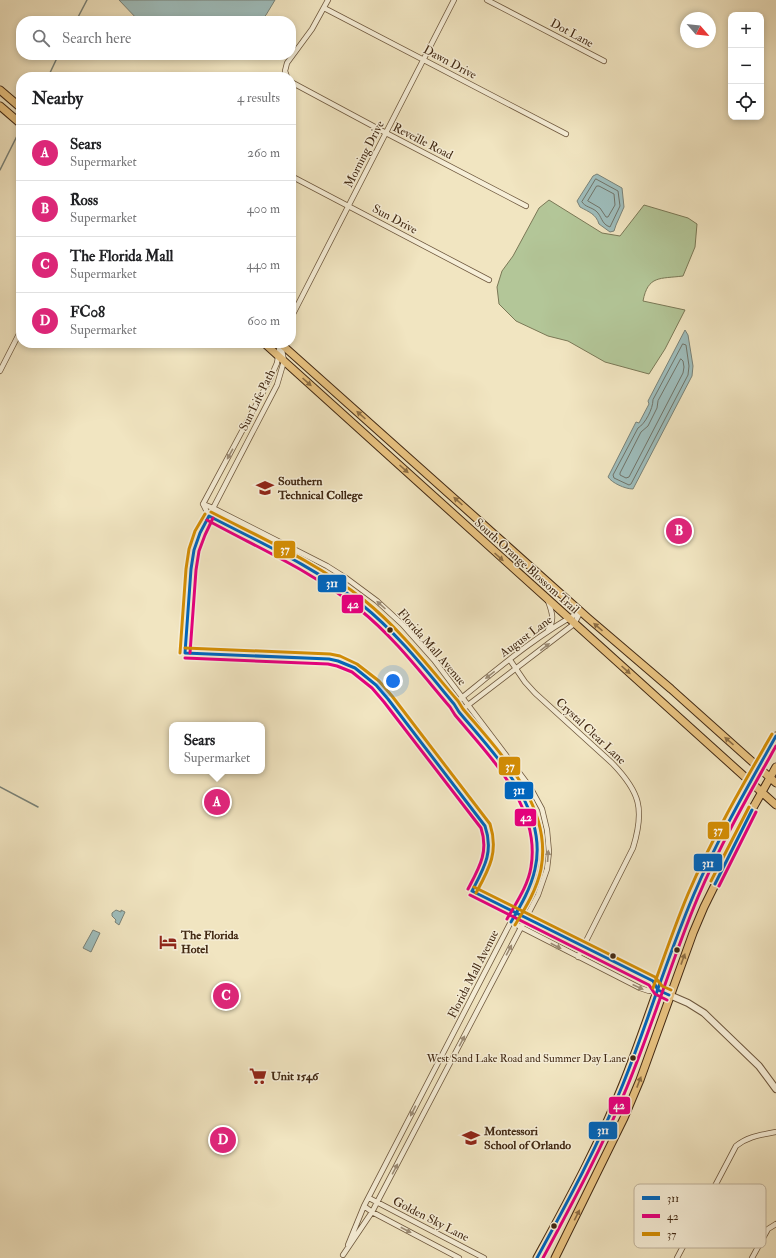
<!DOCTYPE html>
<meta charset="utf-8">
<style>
:root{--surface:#fff;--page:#f6f6f6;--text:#202124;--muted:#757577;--line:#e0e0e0;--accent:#db2777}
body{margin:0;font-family:"IM FELL Double Pica",serif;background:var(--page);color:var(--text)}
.controls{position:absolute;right:12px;top:12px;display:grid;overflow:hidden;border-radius:8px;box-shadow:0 2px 6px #0003}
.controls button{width:36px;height:36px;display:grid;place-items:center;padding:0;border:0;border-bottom:1px solid var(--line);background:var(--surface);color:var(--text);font:20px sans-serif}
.compass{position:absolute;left:680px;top:12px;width:36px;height:36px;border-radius:50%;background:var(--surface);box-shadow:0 2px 6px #0003;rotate:118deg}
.you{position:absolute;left:393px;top:681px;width:14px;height:14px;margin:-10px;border:3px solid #fff;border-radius:50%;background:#1a73e8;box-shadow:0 0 0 6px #1a73e833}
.badge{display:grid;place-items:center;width:26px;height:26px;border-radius:50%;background:var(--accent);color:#fff;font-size:13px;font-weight:700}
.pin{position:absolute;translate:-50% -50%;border:2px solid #fff;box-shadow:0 1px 4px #0006}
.popup{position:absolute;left:169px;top:722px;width:96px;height:52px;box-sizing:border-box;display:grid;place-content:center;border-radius:8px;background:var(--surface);filter:drop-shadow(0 1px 3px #0005);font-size:13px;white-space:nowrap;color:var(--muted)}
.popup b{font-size:15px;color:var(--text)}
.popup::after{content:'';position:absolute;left:50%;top:100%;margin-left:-8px;border:8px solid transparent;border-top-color:var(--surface)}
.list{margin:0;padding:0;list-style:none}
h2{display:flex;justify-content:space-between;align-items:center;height:52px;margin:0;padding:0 16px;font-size:17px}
h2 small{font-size:13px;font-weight:400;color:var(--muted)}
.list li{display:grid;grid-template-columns:26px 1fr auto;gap:12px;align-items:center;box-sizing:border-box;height:56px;padding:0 16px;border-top:1px solid var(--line)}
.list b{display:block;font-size:15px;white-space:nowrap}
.list p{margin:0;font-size:13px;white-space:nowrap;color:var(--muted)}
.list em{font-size:13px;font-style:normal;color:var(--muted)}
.icon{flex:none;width:22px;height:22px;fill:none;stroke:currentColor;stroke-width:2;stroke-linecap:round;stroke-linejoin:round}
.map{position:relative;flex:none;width:776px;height:1258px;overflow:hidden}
.search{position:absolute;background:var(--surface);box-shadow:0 2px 6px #0003;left:16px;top:16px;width:280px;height:44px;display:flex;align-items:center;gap:10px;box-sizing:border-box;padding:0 14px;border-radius:16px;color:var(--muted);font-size:15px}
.panel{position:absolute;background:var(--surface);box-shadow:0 2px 6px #0003;left:16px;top:72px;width:280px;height:276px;border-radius:16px}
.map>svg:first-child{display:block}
.green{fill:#b3c698;stroke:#7a7856}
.water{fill:#9ebdbc;stroke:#798278}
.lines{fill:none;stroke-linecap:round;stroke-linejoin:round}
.shore{stroke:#707368;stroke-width:1}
.stream{stroke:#798278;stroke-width:1.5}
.minor-casing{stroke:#6e583e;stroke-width:6}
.tertiary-casing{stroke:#6e583e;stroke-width:8}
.primary-casing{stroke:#422913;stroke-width:9}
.minor{stroke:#f6eed7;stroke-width:4.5}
.tertiary{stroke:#f6eed7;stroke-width:6}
.primary{stroke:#e8c280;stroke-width:7}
.bus-1-casing{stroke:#f6eed7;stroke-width:6}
.bus-2-casing{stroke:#f6eed7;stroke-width:6}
.bus-3-casing{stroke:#f6eed7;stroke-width:6}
.bus-1{stroke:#0065bd;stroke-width:3}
.bus-2{stroke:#e5007d;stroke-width:3}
.bus-3{stroke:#d38d04;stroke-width:3}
.oneway{fill:#8d6e44}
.oneway2{fill:#9c8c75}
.bus-dot{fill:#422913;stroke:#f6eed7;stroke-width:1.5}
.labels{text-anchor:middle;stroke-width:3;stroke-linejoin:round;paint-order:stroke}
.bus-label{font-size:11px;fill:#422913;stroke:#f6eed7;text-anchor:end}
.street-label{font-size:12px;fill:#422913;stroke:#f6eed7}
.poi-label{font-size:12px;font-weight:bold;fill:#422913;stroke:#f6eed7;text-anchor:start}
.key{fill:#f6eed7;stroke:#c0b39c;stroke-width:1}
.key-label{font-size:11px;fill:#422913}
.line-badge{stroke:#f6eed7;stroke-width:1.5}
.badge-label{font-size:11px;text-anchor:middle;font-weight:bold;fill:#fff}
</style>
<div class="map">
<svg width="776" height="1258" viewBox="0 0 776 1258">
<rect width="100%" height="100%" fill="#f1e5c1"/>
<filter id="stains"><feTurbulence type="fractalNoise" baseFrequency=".005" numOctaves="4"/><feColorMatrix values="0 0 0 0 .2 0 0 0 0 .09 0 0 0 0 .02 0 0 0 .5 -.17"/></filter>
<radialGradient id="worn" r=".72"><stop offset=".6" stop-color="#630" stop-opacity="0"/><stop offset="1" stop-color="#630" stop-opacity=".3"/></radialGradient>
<!-- green -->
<path class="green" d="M549,200l53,33 18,3 24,-31 44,13 9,6 -2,23 -12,29c-23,3 -35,-1 -40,25l42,9 -20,39 -16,25 -44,-12 -37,-21 -20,-5 -32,-15 -17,-17 -2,-17 5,-16 11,-15 26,-48z"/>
<!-- water -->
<path class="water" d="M119,0h156l-9,15 -6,6h-121z
M597,174l25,14 2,19 -8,18 -2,6 -4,1 -11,-8c-3,-10 -10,-12 -19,-17l-3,-6 16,-25z
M685,330l3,5 5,31 -1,10 -59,113c-8,0 -21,-6 -25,-12l28,-55 3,1 10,-19 -1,-3z
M116,910l5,2v-2l4,2 -6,13 -4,-3 1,-2 -4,-4v-3z
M93,930l7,3 -9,19 -8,-4z"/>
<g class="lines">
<!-- shore -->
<path class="shore" d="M596,179l22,12 2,15 -10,21c-9,-3 -8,-11 -14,-16 -5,-4 -11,-4 -14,-9z
M597,186h2l15,8 1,11 -7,12h-2l-6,-9 -12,-7z
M683,344l3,1 3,21 -1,9 -57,109 -2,1 -15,-7 -1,-3 25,-47c7,-4 15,-19 15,-28z
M681,359l2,2 1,6 -1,6 -54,104 -3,1 -6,-3v-2l21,-41 7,-6 9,-18 1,-7z"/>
<!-- stream -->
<path class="stream" d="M76,21l11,-21
M48,77l9,-19
M0,170l18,-36
M0,787l38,20"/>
<!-- minor casing -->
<g class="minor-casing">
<path id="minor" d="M487,0l117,61
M324,8l242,126
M287,77l-2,-6 2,-8 25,-34 16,-29
M291,82l95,51 140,73
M291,176l198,104
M291,318l163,-318
M0,371l21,-41
M203,504l10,4 114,58 19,12 31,23 25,23 32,36 96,127 12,22 5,21 2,22 -2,17 -9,26 -166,317 -29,43
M203,504l6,12c50,27 107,52 152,88 36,29 63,65 93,100l5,8c12,15 24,30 36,45 30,38 55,76 36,126l-167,323 -16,39
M203,504l68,-127 6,-14 3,-19
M209,516l68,-131 7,-24 -3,-16
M548,601c4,11 7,19 0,29
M510,660l15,22 10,11 77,70c28,29 33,46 21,85l-55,109
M454,704c40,-32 81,-68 126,-92
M459,712l115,-88 7,-13
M511,922l129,66 9,3 9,-1 -5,-9 -137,-67
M369,1198l115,60
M364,1206l8,6 87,46
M677,1258l59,-112c12,-10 25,-11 40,-14
M752,1258l16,-29 8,-5"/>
</g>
<!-- tertiary casing -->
<g class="tertiary-casing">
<path id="tertiary" d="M658,990l30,13 16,10 55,53 17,23"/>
</g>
<!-- primary casing -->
<g class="primary-casing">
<path id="primary" d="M0,90l21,18
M0,106l21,18
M264,343l512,462
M280,343l308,275 83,71 105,94
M537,1258c31,-57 62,-113 86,-174 25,-62 44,-128 71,-190 24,-55 53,-106 82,-158
M555,1258l69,-140 16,-38 53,-147 11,-26 50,-101 22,-39"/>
</g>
<!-- minor -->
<use href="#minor" class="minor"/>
<!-- tertiary -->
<use href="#tertiary" class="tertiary"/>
<!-- primary -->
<use href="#primary" class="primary"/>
<!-- bus-1 casing -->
<g class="bus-1-casing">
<path id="bus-1" d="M209,516c52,27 106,51 152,88 36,29 64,65 93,100l5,8c35,42 90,97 76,157 -4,19 -14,36 -24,53
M185,653l144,6 9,2 17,7 21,17 12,14 97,127c9,26 -1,42 -13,65
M185,653l6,-84 3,-19 6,-17 9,-17
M715,884l37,-74
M472,891l181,90 5,9 11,5
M537,1258c31,-57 62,-114 86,-174 25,-62 44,-127 71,-190 23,-54 53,-106 82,-158"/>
</g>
<!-- bus-2 casing -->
<g class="bus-2-casing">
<path id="bus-2" d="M207,520c51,28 107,52 152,89 35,28 62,64 91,98l5,8c35,42 86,92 76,152 -3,19 -15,36 -24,52
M190,653l6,-83 3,-19 6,-16 8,-17
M185,658l143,6 9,2 15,6 20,16 12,14 97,126c8,24 -2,40 -13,61
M719,886l37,-74
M470,895l179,90 6,9 12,6
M543,1258c30,-56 60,-112 84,-171 26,-63 45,-128 71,-190 22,-52 50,-101 78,-151"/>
</g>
<!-- bus-3 casing -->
<g class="bus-3-casing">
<path id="bus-3" d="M211,512c52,27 107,51 153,88 36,29 64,66 94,101l5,8c37,44 90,97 78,160 -4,20 -15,38 -26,56
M185,648l145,6 10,2 17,8 22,17 13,15 98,128c9,28 -1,45 -14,69
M180,653l6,-84 3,-20 6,-18 10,-17
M711,881l38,-74
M474,887l181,90 7,9 9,4
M653,988c11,-31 22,-63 35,-94 24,-56 54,-108 84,-160"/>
</g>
<!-- bus-1 -->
<use href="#bus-1" class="bus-1"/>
<!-- bus-2 -->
<use href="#bus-2" class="bus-2"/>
<!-- bus-3 -->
<use href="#bus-3" class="bus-3"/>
</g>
<!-- one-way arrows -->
<defs><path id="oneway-solid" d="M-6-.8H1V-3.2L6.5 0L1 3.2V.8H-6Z"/></defs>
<g class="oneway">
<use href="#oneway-solid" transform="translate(307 382) rotate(42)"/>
<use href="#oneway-solid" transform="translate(361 415) rotate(-138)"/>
<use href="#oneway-solid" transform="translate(404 469) rotate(42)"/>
<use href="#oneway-solid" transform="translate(458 501) rotate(-138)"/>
<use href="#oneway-solid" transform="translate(499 557) rotate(42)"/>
<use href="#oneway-solid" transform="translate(598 627) rotate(-139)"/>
<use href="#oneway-solid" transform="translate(626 670) rotate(42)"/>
<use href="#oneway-solid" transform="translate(729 741) rotate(-139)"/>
<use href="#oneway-solid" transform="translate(683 959) rotate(-70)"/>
<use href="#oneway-solid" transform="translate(639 1082) rotate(-69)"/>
<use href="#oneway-solid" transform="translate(577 1215) rotate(-63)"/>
</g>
<g class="oneway2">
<use href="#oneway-solid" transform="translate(230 454) rotate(119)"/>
<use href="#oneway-solid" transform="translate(381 605) rotate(-138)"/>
<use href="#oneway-solid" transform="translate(545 647) rotate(-38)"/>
<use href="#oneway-solid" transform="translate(490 675) rotate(142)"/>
<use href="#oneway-solid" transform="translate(548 856) rotate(-86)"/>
<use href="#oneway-solid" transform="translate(556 946) rotate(27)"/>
<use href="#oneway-solid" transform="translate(509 950) rotate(-62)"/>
<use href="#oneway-solid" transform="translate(638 987) rotate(25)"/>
<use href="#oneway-solid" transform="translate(462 1041) rotate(-62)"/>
<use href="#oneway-solid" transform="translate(413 1111) rotate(117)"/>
<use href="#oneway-solid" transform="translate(395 1169) rotate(-62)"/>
<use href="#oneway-solid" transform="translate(406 1230) rotate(28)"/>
</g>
<!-- icons -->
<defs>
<g id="university-bare" transform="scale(1.38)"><path d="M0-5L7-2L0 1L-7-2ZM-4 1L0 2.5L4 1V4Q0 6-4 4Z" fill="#8f2418" stroke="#f6eed7" stroke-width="2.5" paint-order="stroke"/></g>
<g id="hotel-bare" transform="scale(1.38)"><path d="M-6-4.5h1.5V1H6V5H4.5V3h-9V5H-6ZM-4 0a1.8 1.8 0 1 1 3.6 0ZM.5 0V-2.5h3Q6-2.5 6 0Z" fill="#8f2418" stroke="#f6eed7" stroke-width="2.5" paint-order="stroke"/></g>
<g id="supermarket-bare" transform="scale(1.38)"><path d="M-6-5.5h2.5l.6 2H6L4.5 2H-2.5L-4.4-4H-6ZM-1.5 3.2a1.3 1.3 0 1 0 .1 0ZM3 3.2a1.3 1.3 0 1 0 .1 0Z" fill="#8f2418" stroke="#f6eed7" stroke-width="2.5" paint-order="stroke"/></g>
<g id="school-bare" transform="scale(1.38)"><path d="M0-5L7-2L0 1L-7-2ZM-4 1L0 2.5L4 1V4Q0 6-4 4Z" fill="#8f2418" stroke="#f6eed7" stroke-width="2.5" paint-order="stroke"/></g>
</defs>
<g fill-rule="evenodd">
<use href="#university-bare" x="265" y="488"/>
<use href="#hotel-bare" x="168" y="942"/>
<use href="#supermarket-bare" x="258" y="1076"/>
<use href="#school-bare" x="471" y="1138"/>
</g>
<!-- markers -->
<g class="bus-dot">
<circle cx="390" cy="630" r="3.5"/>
<circle cx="677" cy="950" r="3.5"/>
<circle cx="613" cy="956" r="3.5"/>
<circle cx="633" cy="1058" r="3.5"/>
<circle cx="554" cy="1226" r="3.5"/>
</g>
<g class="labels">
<!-- bus labels -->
<g class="bus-label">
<text x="626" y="1062">West Sand Lake Road and Summer Day Lane</text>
</g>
<!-- street labels -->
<g class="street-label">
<text transform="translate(572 33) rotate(28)" y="4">Dot Lane</text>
<text transform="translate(450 62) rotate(28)" y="4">Dawn Drive</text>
<text transform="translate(423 141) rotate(27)" y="4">Reveille Road</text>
<text transform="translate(364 154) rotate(-63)" y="4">Morning Drive</text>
<text transform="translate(395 219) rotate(28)" y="4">Sun Drive</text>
<text transform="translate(257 400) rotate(-64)" y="4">Sun Life Path</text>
<text transform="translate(527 566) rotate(42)" y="4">South Orange Blossom Trail</text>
<text transform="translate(526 636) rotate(-36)" y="4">August Lane</text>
<text transform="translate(432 647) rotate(49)" y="4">Florida Mall Avenue</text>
<text transform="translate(591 731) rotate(43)" y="4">Crystal Clear Lane</text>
<text transform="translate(473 974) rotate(-63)" y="4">Florida Mall Avenue</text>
<text transform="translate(431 1219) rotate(27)" y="4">Golden Sky Lane</text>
</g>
<!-- poi labels -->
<g class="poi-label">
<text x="278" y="485">Southern<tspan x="278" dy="14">Technical College</tspan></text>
<text x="181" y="939">The Florida<tspan x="181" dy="14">Hotel</tspan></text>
<text x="271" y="1080">Unit 1546</text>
<text x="484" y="1135">Montessori<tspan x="484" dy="14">School of Orlando</tspan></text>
</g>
</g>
<!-- legend -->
<rect x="634" y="1184" width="132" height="64" rx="6" class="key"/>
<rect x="642" y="1196" width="18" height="4" fill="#0065bd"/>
<rect x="642" y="1214" width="18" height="4" fill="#e5007d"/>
<rect x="642" y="1232" width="18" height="4" fill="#d38d04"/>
<g class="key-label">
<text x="667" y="1202">311</text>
<text x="667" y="1220">42</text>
<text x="667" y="1238">37</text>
</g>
<g class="line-badge">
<rect x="273" y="540" width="23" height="19" rx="4" fill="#d38d04"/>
<rect x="317" y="574" width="30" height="19" rx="4" fill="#0065bd"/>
<rect x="341" y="594" width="23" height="20" rx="4" fill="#e5007d"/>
<rect x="498" y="756" width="23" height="20" rx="4" fill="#d38d04"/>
<rect x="504" y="781" width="30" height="19" rx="4" fill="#0065bd"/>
<rect x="514" y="808" width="23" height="19" rx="4" fill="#e5007d"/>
<rect x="707" y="821" width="23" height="19" rx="4" fill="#d38d04"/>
<rect x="693" y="853" width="30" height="19" rx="4" fill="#0065bd"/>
<rect x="608" y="1096" width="23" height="19" rx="4" fill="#e5007d"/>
<rect x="588" y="1121" width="30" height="19" rx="4" fill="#0065bd"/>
</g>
<g class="badge-label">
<text x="285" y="553">37</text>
<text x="332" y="587">311</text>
<text x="353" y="608">42</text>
<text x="510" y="770">37</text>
<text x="519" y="794">311</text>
<text x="526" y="821">42</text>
<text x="718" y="834">37</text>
<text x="708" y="867">311</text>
<text x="619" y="1109">42</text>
<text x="603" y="1134">311</text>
</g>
<rect width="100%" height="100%" filter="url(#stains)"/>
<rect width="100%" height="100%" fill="url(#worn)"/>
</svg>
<div class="controls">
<button>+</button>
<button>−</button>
<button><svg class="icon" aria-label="locate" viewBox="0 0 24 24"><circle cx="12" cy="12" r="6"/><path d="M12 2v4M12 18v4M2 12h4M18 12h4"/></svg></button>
</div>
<svg class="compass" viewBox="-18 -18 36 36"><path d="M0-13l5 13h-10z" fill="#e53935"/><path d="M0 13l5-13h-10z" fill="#757577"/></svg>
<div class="you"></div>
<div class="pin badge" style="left:217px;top:802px">A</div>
<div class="popup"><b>Sears</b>Supermarket</div>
<div class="pin badge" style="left:679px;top:531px">B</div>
<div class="pin badge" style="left:226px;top:996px">C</div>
<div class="pin badge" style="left:223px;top:1140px">D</div>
<div class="search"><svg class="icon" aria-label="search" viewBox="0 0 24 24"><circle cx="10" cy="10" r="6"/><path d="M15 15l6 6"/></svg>Search here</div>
<section class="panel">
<h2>Nearby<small>4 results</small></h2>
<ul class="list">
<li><span class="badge">A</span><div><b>Sears</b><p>Supermarket</p></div><em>260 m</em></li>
<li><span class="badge">B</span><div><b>Ross</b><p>Supermarket</p></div><em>400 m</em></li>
<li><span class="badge">C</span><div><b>The Florida Mall</b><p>Supermarket</p></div><em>440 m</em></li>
<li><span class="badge">D</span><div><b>FC08</b><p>Supermarket</p></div><em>600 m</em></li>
</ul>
</section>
</div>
